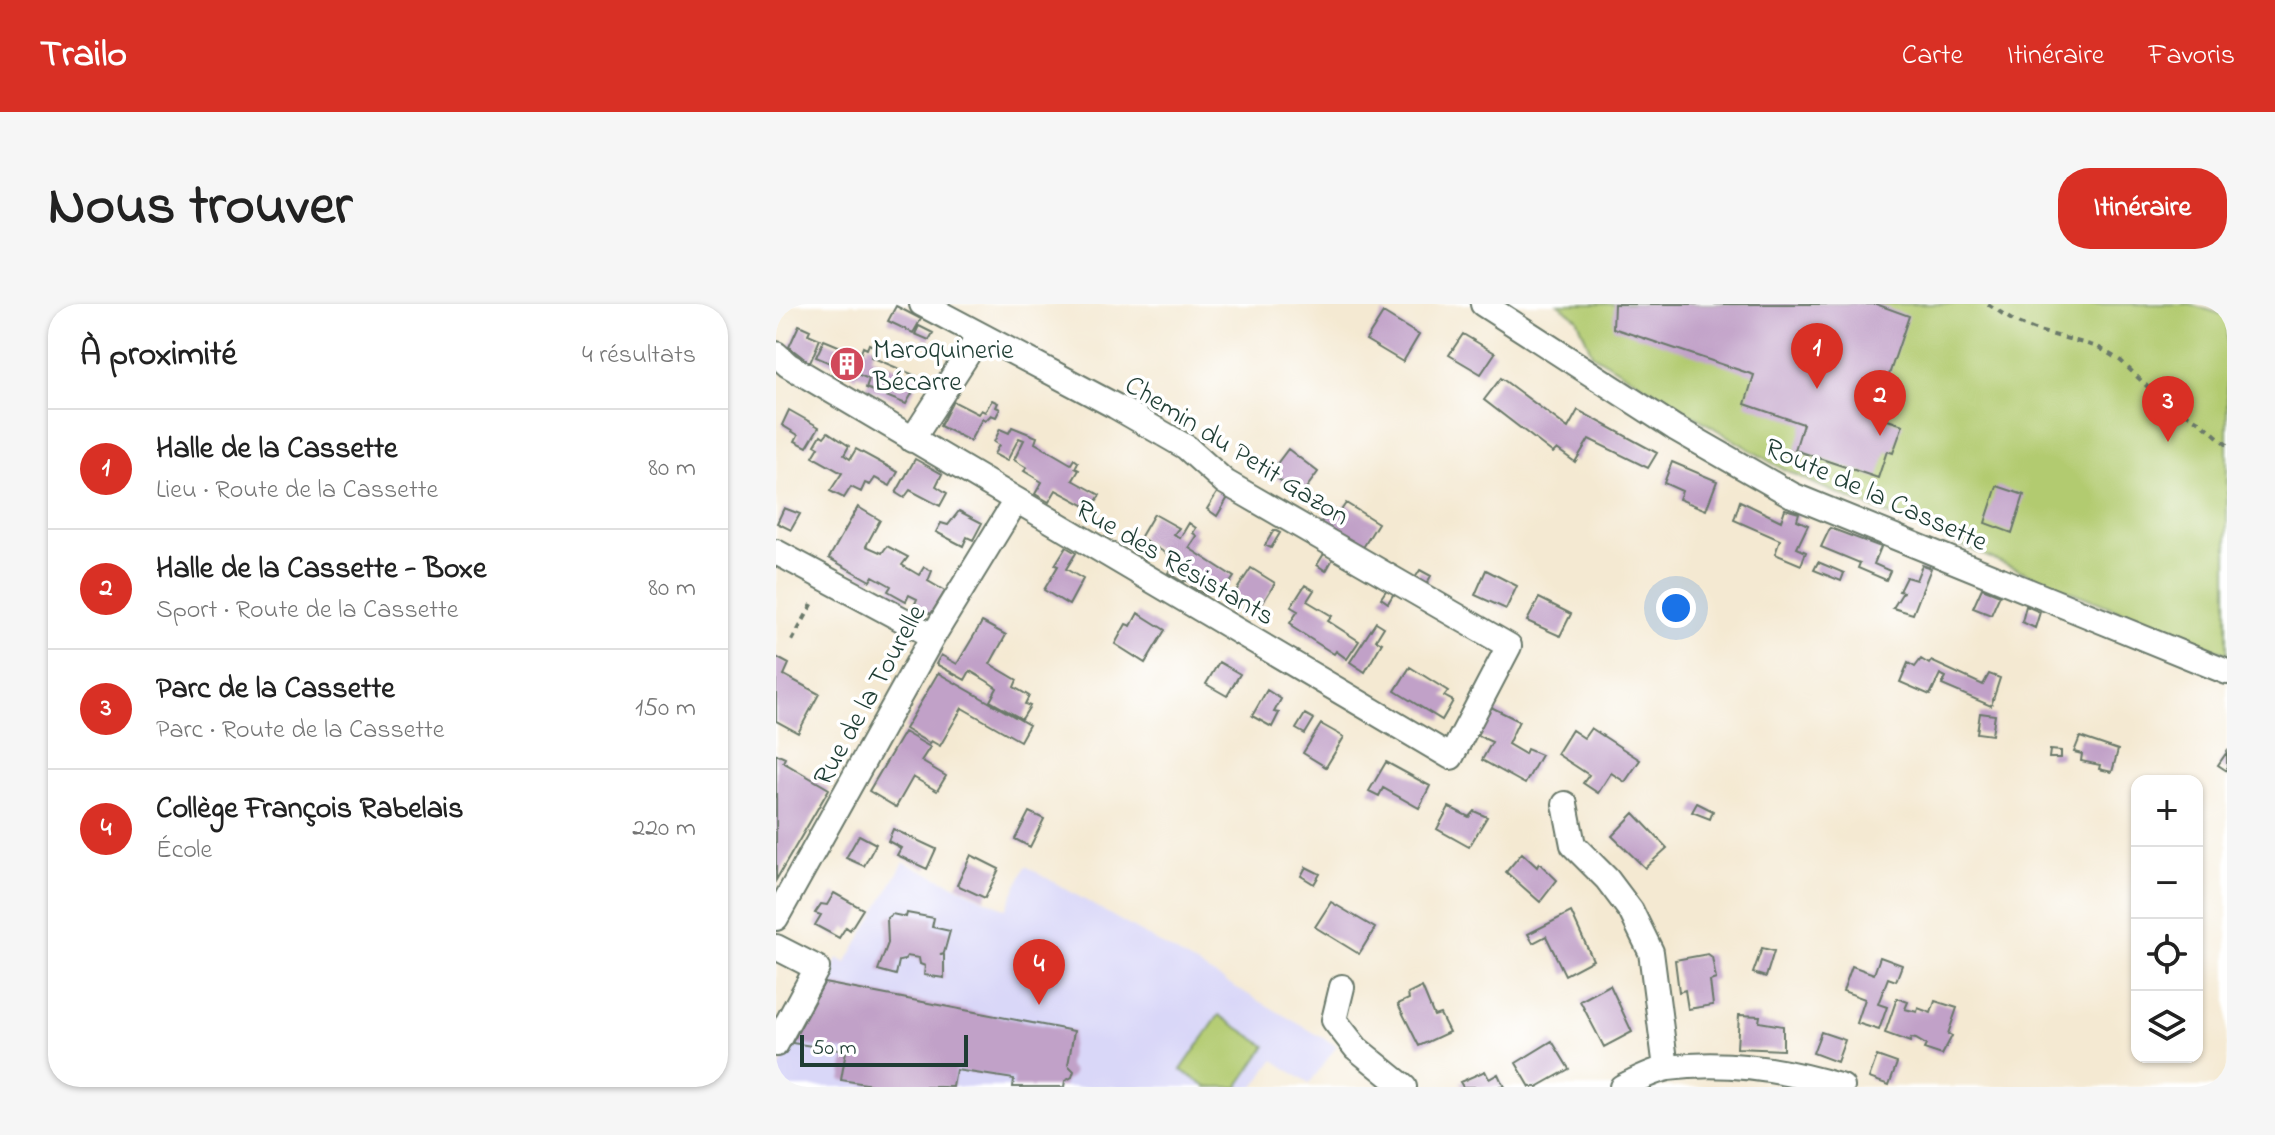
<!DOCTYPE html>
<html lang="fr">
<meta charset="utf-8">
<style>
:root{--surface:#fff;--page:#f6f6f6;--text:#222;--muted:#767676;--line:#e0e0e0;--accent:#d93025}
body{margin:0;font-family:"Indie Flower",sans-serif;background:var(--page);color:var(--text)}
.controls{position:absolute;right:24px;bottom:24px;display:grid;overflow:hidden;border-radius:16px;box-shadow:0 2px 6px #0004}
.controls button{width:72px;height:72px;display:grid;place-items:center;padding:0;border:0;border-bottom:2px solid var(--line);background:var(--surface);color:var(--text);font:40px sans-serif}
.scale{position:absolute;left:24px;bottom:20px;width:168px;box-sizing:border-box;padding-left:8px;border:4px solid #1f3d34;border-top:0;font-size:22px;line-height:28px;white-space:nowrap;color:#1f3d34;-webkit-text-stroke:6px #fff;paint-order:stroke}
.you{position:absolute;left:900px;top:304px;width:28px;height:28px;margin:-20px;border:6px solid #fff;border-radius:50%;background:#1a73e8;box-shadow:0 0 0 12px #1a73e833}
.badge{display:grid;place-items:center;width:52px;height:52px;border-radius:50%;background:var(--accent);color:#fff;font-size:26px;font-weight:700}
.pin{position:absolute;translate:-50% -66px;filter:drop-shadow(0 2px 4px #0008)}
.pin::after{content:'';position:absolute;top:42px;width:28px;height:24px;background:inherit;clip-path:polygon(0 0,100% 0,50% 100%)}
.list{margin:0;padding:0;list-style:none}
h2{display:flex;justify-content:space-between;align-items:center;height:104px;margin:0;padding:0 32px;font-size:34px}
h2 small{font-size:26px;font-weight:400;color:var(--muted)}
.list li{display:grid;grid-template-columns:52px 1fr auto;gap:24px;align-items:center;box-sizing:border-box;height:120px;padding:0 32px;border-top:2px solid var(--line)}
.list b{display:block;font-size:30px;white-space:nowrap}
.list p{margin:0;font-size:26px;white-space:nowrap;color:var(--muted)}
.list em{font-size:26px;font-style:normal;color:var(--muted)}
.icon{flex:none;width:44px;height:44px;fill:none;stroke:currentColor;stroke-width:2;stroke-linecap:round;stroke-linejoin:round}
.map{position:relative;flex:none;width:1451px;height:783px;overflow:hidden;border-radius:32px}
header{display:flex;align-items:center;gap:48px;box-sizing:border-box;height:112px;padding:0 40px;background:var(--accent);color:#fff}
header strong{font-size:38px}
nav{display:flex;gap:44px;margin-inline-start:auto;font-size:28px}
.intro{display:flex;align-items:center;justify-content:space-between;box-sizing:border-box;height:192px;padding:0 48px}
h1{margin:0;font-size:56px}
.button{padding:20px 36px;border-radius:32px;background:var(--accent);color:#fff;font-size:28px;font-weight:700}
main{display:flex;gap:48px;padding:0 48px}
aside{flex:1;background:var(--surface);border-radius:32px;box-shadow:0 2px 6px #0004}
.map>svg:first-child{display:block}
.built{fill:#d9d7f8}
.green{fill:#b2cb70;stroke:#688452;stroke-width:2}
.building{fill:#c1a1c8}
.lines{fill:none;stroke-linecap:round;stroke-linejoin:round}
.minor-casing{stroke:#6a796b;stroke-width:28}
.path{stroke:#6a796b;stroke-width:4;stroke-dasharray:6 6;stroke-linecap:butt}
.minor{stroke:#fff;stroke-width:24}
.labels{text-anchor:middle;stroke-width:7;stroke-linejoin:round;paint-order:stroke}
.poi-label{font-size:28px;fill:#1f3d34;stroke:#fff;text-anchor:start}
.street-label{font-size:28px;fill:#1f3d34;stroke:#fff}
</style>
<header>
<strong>Trailo</strong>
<nav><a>Carte</a><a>Itinéraire</a><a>Favoris</a></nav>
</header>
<div class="intro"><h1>Nous trouver</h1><a class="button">Itinéraire</a></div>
<main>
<aside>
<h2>À proximité<small>4 résultats</small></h2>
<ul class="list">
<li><span class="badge">1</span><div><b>Halle de la Cassette</b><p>Lieu · Route de la Cassette</p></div><em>80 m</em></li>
<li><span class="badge">2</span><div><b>Halle de la Cassette - Boxe</b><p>Sport · Route de la Cassette</p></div><em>80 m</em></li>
<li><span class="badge">3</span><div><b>Parc de la Cassette</b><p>Parc · Route de la Cassette</p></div><em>150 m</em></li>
<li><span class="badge">4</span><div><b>Collège François Rabelais</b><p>École</p></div><em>220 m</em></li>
</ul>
</aside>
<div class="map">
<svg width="1451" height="783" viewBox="0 0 1451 783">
<rect width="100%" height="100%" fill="#fff"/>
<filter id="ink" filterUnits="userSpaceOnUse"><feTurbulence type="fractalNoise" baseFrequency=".0125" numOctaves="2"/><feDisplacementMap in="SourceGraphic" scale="16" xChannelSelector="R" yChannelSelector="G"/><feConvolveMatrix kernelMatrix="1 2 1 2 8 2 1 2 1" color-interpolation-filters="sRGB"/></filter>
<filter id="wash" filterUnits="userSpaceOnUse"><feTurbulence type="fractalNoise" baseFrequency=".006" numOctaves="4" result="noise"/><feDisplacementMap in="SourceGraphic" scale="32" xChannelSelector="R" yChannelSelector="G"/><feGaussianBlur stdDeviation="1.8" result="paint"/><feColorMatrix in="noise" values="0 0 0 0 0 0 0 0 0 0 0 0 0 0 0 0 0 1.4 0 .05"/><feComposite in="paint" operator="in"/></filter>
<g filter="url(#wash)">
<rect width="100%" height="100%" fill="#f4e9d2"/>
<!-- built -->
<path class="built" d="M128,558l102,47 20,-43 311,180 -28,38 -35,-24 -20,27h-478v-13l62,-116 8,5z"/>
<!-- green -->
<path class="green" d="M782,0h632l37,12v338l-172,-69 -231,-97 -45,-21 -187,-113 -15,-36z
M443,711l47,31 -28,41h-31l-26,-17z"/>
<g id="blocks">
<!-- building -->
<path class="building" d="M838,0h262l33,12 -34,100 28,9 -10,28 -6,-2 -9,27 -83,-28 8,-26 -58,-20 9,-29 -141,-47z
M120,2l25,13 -8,14 -25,-12z
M607,9l36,22 -16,27 -37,-22z
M23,21l11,5 -2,4 12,5 -10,24 -21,-16z
M143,22l14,7 -4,7 -14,-6z
M687,30l32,19 -14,21 -32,-19z
M48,36l36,15 3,-8 4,2 2,-5 6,3 -4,10 50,21 -15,26 -40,-16 3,-9 -12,-5 -2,4 -4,-3v-3l-35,-15z
M725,74l67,50 10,-18 79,43 -9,15 -59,-29 -14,23 -18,-13 -4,4 -69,-53z
M216,96l6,3 -2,4 4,2 -4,8 -5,-2 -6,6 -3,-2 -12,22 -30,-15 13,-25 25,13 3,-4 4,2z
M13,106l30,17 -12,20 -12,-6 3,-6 -16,-10z
M236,123l25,10 -2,6 36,21 3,-5 4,3 -3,6 4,2 -6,10 27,15 -9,14 -35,-19 -7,12 -14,-8 7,-12 -18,-11 3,-3 -13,-8 10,-20 -5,-2 -12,23 -13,-7 5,-9 -5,-3 6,-13 9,4z
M52,128l21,14 -5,9 6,4 6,-10 42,23 -8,14 -15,-8 -5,7 -5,-2 -4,9 -10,-5 -7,11 -14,-7 12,-18 -29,-16 6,-10 -4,-2 6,-10 3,2z
M512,145l30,23 -17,23 -31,-22z
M139,155l27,15 -6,12 11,7 -7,13 -30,-16 -6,8 -8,-5z
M896,158l45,19 -11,29 -27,-11 3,-8 -18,-8z
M1221,182l27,9 -12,38 -27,-10z
M444,184l10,6 -13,22 -10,-7z
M964,197l41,20 4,-12 14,4 -2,7 11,5 -11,23 9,4 -5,13 -26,-11 5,-14 -46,-20z
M570,199l32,20 -17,28 -42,-25 11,-19 10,5z
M82,203l22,13 -14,26 16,7 5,-7 21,11 -6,8 17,10 5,-8 8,4 -4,10 17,10 -14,23 -17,-8 3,-7 -8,-4 -3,6 -18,-10 3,-5 -18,-10 -3,5 -41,-23z
M8,204l16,6 -9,16 -14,-7z
M183,207l23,12 -9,17 -6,-3 -4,9 -27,-14 5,-9 7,2z
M378,210l25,14 -5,6 6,4 9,-15 7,5 -3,5 4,3 -8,12 45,29 -12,17 -10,-7 -5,8 -16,-8 2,-2 -8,-5 -2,2 -15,-9 8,-14 -36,-21z
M1054,224l51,19 -7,17 16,7 -4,9 -28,-12 2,-5 -39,-16z
M498,226l6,3 -9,15 -6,-3z
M290,243l10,6 -10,16 17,10 -14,26 -25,-15 14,-24 -3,-1z
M549,248l9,5 -8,14 -9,-6z
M1042,258l26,11 -3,8 -27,-11z
M1146,261l9,3 -18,46 -20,-6 10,-16 -4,-1 7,-14 10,3z
M475,264l24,15 -16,26 -25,-15z
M644,266l11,6 -8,14 -11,-7z
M710,266l31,16 -11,23 -31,-14z
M529,281l9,5 -7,11 25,15 -4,5 31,20 -12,18 -11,-8 -2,3 -42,-27 1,-2 -3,-2 8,-12 -7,-4z
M1206,284l18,7 -9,20 -18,-7z
M611,285l7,4 -6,10 -7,-5z
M763,294l32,16 -11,22 -33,-15z
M1250,302l14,6 -5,16 -13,-6z
M362,309l27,17 -20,33 -30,-19 11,-20 5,2z
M206,318l24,13 -16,29 27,16 -3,7 15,9 -4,8 5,2 -8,13 -32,-18 7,-13 -10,-7 -17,-10 -5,9 -29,-16 5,-9 16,9z
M600,318l8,5 -8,13 6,3 -17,29 -15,-10z
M0,353l13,7 -5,11 35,19 -21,39 -22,-12z
M1145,355l8,5 2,-3 52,24 6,-11 11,4 -9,28 -49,-21 4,-8 -6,-3 -10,21 -30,-13 8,-19 7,4z
M443,358l21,12 -13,22 -21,-12z
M634,363l38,24 -4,5 9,5 -11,19 -47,-29z
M162,369l91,52 -9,16 -58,-33 -22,38 -9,-5 -2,2 -24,-14z
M491,386l14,9 -7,13 5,1 -7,14 -20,-11z
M711,401l32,16 -11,23 17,10 2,-5 14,6 -16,29 -43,-24 10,-18 -20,-9z
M1204,409l15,2 -3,20 -15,-2z
M529,410l9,5 -9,15 -9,-5z
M545,420l23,13 -18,30 -23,-14z
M815,424l49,32 -15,22 -14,-9 -13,20 -15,-10 6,-8 -32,-21 15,-24 12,8z
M128,428l26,15 -9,14 25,15 -9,15 -24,-14 -17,30 -27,-16z
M1304,433l38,13 -6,22 -13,-3 1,-4 -19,-4 1,-7 -8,-2z
M1274,446l11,1v7h-12z
M1451,448v19l-9,-6z
M0,450l9,4 -2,4 46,27 -53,91z
M610,458l44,24 -11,22 -36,-20 -4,8 -10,-5z
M921,499l16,8 -3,8 -18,-7z
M673,503l20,10 5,-6 13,6 -18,30 -32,-18z
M253,508l15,7 -14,28 -15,-8z
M858,509l33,35 -22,20 -33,-32z
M117,525l43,20 -9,20 -30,-14 4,-7 -13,-7z
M83,531l17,9 -12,22 -18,-8z
M746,549l15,14 2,-4 18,17 -17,22 -34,-30z
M195,551l28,14 -14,29 -28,-13z
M530,563l14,7 -6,10 -13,-8z
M58,589l29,16 -13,21 -4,-3 -7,11 -24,-13 6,-10 -6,-2 6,-9 6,1z
M555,598l44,26 -16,26 -44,-27z
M795,608l22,48 -28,15 -19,-39 -13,7 -5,-9z
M131,609l27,5 -2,9 18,4 -6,22 -4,1 4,1v23l-20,-3 1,-9 -5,-2 -1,-6 -12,-2 -3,4 -5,1 -3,14 -18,-5 10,-27 -1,-25 5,-4 14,3z
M986,644l12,3 -8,26 -13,-4z
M932,650l4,3 4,22 -6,2 3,24 -25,4 -3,-19 -6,2 -4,-32z
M1104,653l22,8 -6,16 -8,-3 -10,26 9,3 -8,23 -22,-7 8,-24 -22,-8 9,-25 22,8z
M48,679l250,48 -6,34 6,6 -2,6 -7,4 -1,6h-51l1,-8 -58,-9 -3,17h-68l-44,-7 5,-29 -54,-8z
M834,681l22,47 -28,15 -24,-46z
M646,683l12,29 6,-2 9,18 -30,14 -21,-42 11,-5 -1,-5z
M1121,694l11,4 -3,7 12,3 1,-4 13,5 4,-12 22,7 -9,26 4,2 -10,19 -18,-6 2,-4 -10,-6 -5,-1 -1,4 -25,-9z
M963,711l21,1 -1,6 24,4v24l-46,-2z
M1045,728l24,8 -8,22 -24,-9z
M776,737l17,28 -32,18h-7l-14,-24z
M1101,752l20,7 -8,22 -20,-7z
M709,767l4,8 9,-5 6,13h-41l-3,-5z"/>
</g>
</g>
<g filter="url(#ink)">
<use href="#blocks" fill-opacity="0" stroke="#6a796b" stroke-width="2"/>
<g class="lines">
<!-- minor casing -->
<g class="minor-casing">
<path id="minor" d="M707,0l192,124 117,67 435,177
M0,50l12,11 663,392 58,-111 -284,-164 -39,-35 -71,-41 -193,-102
M136,136l68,-105
M0,248l157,84
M789,500l8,41 34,34 24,32 20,41 15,116
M0,614l157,-282 82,-134
M0,643l41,21 -41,76
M566,683l-8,33 22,28 48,39
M846,783c14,-7 30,-16 46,-19 58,-8 119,2 174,19"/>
</g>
<!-- path -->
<path class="path" d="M1212,0l27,18 20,8 63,17 23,14 37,36 44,26 25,22
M16,337l23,-42"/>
<!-- minor -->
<use href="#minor" class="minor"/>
</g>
</g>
<!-- icons -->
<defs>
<g id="building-disc" transform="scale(1.8)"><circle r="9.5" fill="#d1495b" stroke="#fff"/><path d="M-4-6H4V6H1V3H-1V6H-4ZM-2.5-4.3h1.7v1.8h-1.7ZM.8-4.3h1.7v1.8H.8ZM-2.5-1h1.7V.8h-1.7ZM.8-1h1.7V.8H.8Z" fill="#fff"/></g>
</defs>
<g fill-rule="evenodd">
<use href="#building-disc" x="71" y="60"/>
</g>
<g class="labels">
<!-- poi labels -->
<g class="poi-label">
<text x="97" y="54">Maroquinerie<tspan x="97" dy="32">Bécarre</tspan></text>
</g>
<!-- street labels -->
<g class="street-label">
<text transform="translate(462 145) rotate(32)" y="10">Chemin du Petit Gazon</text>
<text transform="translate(1101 189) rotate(24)" y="10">Route de la Cassette</text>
<text transform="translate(400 257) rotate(30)" y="10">Rue des Résistants</text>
<text transform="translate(92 390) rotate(-61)" y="10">Rue de la Tourelle</text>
</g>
</g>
</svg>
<div class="controls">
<button>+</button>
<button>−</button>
<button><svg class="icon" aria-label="locate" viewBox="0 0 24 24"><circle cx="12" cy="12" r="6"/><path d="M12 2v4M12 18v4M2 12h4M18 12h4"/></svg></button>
<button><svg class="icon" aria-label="layers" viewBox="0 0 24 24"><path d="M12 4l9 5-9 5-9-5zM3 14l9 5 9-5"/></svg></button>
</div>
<div class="scale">50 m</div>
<div class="you"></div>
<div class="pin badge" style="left:1041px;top:85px">1</div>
<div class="pin badge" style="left:1104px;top:132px">2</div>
<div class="pin badge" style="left:1392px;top:138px">3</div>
<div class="pin badge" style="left:263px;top:701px">4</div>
</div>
</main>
